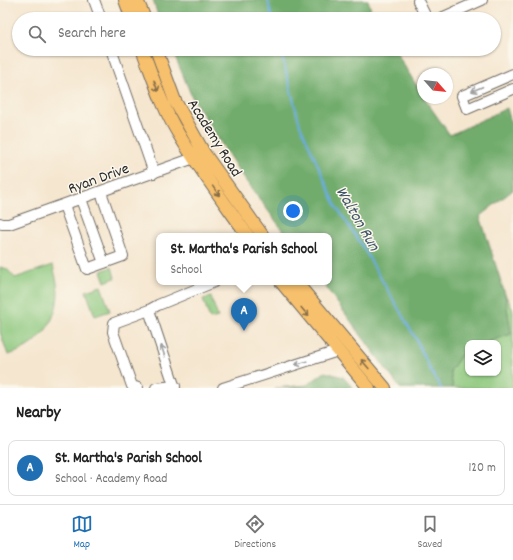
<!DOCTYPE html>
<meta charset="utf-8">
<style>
:root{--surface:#fff;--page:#f2f2f2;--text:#222;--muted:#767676;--line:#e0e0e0;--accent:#1f6fb2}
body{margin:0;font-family:Dekko,sans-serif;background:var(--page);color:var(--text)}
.controls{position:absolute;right:12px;bottom:12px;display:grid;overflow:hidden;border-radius:8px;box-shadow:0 1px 3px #0004}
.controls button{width:36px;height:36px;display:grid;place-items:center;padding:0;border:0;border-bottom:1px solid var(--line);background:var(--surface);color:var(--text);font:20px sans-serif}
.compass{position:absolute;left:417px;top:68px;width:36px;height:36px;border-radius:50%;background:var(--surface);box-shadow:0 1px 3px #0004;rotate:117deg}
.you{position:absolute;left:293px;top:211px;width:14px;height:14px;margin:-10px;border:3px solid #fff;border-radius:50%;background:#1a73e8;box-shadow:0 0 0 6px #1a73e833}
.badge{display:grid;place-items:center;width:26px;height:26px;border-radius:50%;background:var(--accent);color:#fff;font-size:13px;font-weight:700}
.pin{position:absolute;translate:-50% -33px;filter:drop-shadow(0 1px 2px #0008)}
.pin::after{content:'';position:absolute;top:21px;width:14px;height:12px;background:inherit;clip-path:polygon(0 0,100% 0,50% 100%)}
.popup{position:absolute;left:156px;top:233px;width:176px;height:52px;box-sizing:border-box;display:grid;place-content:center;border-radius:8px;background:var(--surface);filter:drop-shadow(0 1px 3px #0005);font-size:13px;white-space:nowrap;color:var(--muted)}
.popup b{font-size:15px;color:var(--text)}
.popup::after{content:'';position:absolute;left:50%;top:100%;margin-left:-8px;border:8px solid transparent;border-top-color:var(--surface)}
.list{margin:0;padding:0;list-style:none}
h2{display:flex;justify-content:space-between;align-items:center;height:52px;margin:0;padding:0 16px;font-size:17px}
h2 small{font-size:13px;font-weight:400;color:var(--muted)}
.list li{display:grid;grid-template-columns:26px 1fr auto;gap:12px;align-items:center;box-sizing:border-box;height:56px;margin:0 8px 8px;padding:0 8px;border:1px solid var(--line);border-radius:8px}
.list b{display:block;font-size:15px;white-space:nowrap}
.list p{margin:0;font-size:13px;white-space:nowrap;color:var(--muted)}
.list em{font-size:13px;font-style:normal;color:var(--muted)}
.icon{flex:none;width:22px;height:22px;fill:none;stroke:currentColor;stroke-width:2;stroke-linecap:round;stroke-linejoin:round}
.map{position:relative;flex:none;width:513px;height:388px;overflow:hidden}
.search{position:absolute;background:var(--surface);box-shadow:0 1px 3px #0004;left:12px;right:12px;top:12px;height:44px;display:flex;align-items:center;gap:10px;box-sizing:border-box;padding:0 14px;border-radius:22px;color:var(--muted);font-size:15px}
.sheet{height:116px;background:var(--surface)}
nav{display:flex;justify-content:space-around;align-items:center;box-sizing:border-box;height:56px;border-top:1px solid var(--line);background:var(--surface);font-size:11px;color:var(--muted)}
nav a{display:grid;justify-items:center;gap:2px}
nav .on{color:var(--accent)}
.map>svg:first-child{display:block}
.green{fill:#8cc77d;stroke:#5c7954}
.forest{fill:#71ac6c;stroke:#4e6c4c}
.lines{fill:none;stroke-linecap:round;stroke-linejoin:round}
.stream{stroke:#6cade0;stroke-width:2}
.minor-casing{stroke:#726c64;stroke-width:12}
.major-casing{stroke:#726c64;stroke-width:14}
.minor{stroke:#fff;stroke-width:10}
.major{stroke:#f7c06c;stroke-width:12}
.oneway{stroke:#876e48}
.oneway2{stroke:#a0a0a0}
.labels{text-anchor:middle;stroke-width:3;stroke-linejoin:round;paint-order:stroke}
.street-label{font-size:16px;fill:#2b2b2b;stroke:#fbf7ec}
.water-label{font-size:17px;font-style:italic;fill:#42586a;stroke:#fbf7ec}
</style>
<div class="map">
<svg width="513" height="388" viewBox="0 0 513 388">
<rect width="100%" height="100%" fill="#fbf7ec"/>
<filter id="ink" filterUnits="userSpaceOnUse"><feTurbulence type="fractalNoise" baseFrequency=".025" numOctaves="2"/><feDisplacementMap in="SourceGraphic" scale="8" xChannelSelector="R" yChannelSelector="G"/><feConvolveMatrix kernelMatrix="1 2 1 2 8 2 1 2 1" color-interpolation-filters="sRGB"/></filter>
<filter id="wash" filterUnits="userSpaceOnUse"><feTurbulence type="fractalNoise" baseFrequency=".012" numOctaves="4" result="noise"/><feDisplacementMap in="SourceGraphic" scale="16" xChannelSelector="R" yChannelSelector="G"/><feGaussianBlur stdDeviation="0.9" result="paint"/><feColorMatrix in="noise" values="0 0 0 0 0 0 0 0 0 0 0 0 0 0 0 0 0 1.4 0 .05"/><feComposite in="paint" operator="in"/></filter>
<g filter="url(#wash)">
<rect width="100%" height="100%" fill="#f5e6cf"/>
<!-- green -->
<path class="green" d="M53,265c2,9 5,19 5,28 -1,31 -21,54 -50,62l-8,-23v-65l7,2 8,9z
M112,267l3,11 -10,4 -4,-11z
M101,286l9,25 -15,5 -9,-25z
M505,294l8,16v78h-60l-3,-17 14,-20 4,-2v24h30v-30h-13l26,-9z
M211,297l7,20 -8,2 -7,-20z"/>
<!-- forest -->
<path class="forest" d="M153,0h215l3,10 5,9h-217z
M172,49h222l29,47v2h1l26,37 57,-27 6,22v60l-33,26 25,78 6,40 -26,9h-17v6l-4,2 -14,20 3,17h-53l-78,-106h7v-46h-42l-47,-63 -48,-76z
M325,372l18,5 10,11h-79l33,-3z"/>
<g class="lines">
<!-- stream -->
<path class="stream" d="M268,0l4,19
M280,49l20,76 37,83 24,36 55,95 13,28 12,21"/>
</g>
</g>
<g filter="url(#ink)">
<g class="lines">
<!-- minor casing -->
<g class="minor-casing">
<path id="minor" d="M94,0l7,19
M418,1l9,18
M439,19l43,-19
M111,49l43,124
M513,74l-51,22 5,13 46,-20
M81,199l23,64
M64,205l23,64 36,-13 -22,-64
M0,223l2,1h7l185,-66 6,-3
M138,388l-6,-2 -19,-54 1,-9 35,-13
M156,388l19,-2
M175,388l-26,-78 9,-5 56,-23
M223,388l115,-37"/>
</g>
<!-- major casing -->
<g class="major-casing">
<path id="major" d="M125,0l7,19
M137,0l8,19
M142,49c11,28 20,58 36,84 21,36 46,69 70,103
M156,49l19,52 29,52 59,83
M281,282l88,106
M296,282l89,106"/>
</g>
<!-- minor -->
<use href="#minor" class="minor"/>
<!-- major -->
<use href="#major" class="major"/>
</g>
<!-- one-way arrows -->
<defs><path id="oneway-shaft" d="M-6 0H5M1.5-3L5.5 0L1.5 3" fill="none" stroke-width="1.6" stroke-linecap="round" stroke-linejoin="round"/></defs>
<g class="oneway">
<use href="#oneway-shaft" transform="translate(156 86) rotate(70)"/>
<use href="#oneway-shaft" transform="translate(216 191) rotate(55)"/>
<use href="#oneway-shaft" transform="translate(305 312) rotate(50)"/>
<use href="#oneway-shaft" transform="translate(365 364) rotate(-130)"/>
</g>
<g class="oneway2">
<use href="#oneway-shaft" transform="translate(477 89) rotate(157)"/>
<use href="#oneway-shaft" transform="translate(163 351) rotate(-108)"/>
<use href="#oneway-shaft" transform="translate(301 363) rotate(162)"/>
</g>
</g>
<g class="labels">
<!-- street labels -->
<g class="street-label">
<text transform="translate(216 137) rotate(58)" y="6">Academy Road</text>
<text transform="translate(98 177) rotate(-20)" y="6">Ryan Drive</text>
</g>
<!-- water labels -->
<g class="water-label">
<text transform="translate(359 218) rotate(60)" y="6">Walton Run</text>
</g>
</g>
</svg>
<div class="controls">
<button><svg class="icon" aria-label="layers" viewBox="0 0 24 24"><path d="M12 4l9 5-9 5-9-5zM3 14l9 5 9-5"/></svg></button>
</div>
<svg class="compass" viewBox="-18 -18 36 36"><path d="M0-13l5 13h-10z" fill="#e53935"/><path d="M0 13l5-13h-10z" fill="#767676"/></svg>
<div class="you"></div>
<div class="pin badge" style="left:244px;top:331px">A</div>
<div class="popup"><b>St. Martha's Parish School</b>School</div>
<div class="search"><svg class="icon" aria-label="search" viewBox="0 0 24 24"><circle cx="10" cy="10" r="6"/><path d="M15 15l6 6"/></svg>Search here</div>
</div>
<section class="sheet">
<h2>Nearby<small></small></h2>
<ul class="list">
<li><span class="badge">A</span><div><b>St. Martha's Parish School</b><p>School · Academy Road</p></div><em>120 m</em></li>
</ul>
</section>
<nav>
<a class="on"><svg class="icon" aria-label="map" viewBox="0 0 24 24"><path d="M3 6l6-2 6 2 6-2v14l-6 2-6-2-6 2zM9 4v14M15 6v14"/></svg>Map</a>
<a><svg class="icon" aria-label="directions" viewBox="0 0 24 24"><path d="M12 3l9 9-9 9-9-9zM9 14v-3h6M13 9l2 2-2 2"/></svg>Directions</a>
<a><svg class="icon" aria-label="saved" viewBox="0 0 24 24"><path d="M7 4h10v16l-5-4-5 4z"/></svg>Saved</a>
</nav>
